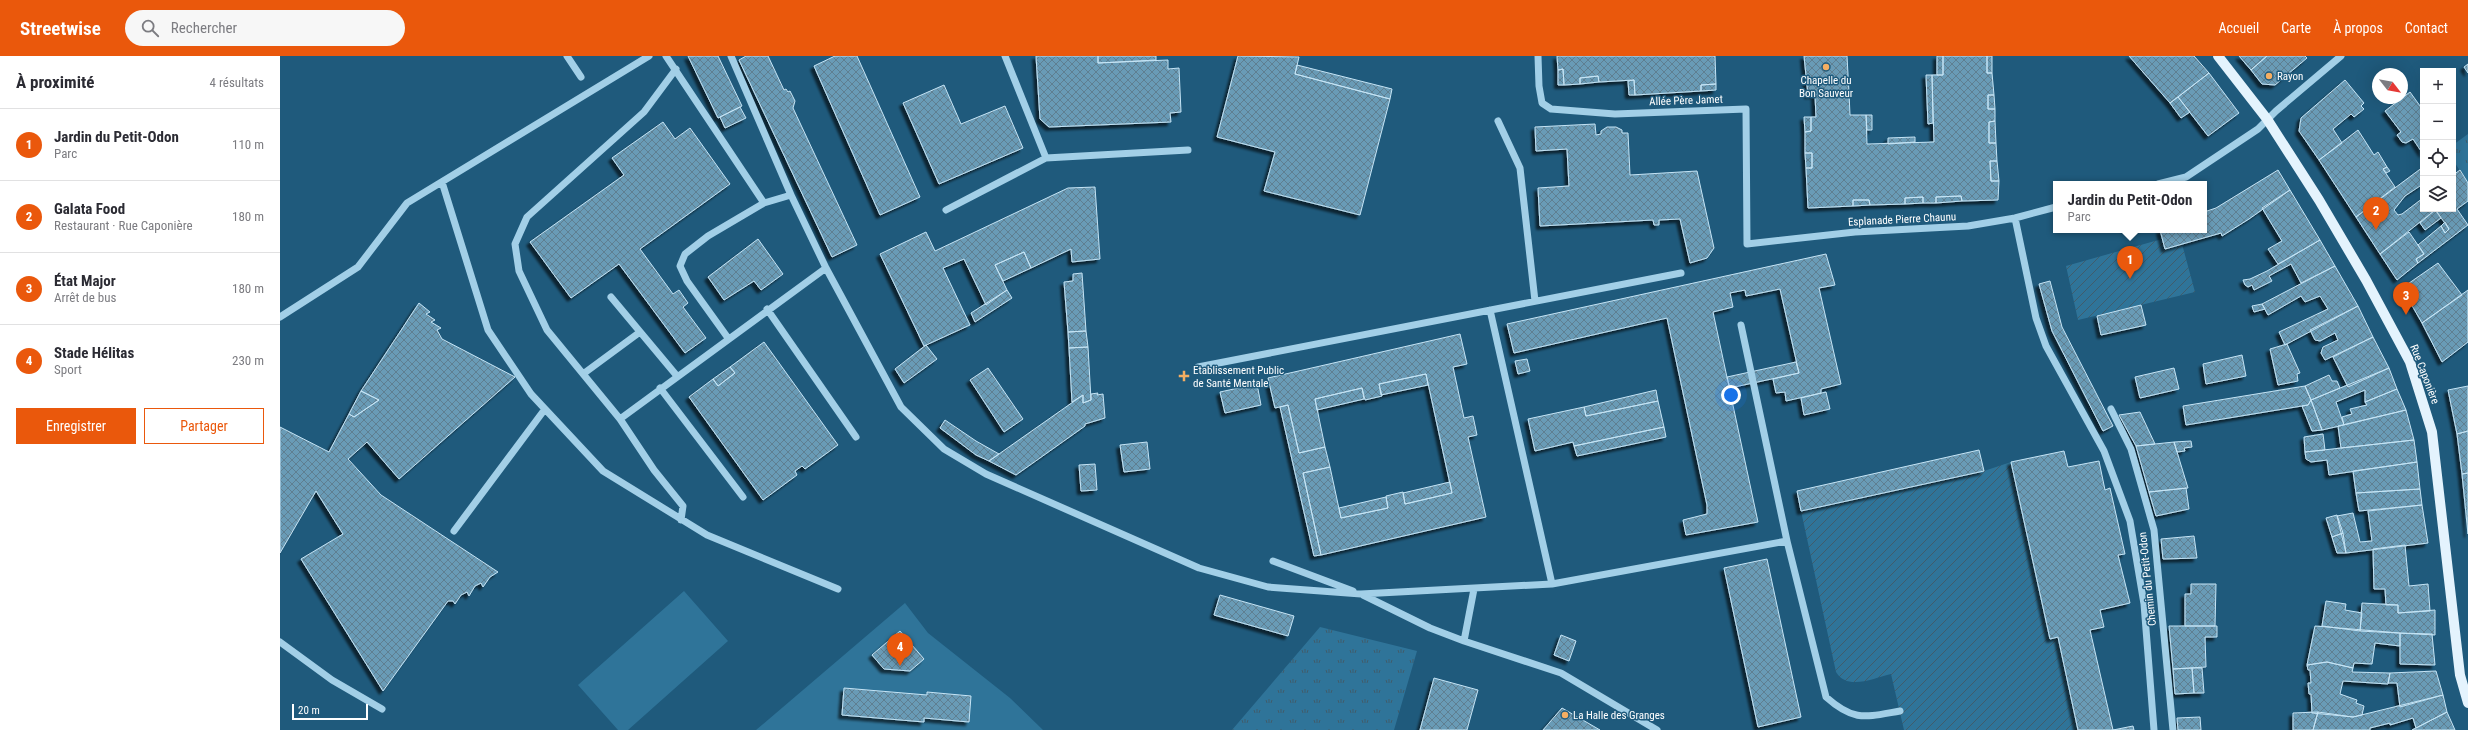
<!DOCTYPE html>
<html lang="fr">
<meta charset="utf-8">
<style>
:root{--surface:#fff;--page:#f7f7f7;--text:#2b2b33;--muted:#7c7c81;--line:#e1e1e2;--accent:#ea580c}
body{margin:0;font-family:"Roboto Condensed",sans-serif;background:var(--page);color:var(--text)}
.controls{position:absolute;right:12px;top:12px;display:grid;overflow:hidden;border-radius:0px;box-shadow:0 4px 16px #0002}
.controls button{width:36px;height:36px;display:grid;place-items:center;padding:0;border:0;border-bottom:1px solid var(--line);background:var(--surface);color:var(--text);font:20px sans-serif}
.compass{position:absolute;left:2092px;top:12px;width:36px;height:36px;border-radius:50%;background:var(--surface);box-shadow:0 4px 16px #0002;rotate:121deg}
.scale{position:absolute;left:12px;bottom:10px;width:76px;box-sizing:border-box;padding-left:4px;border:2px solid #fff;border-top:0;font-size:11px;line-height:14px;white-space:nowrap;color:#fff;-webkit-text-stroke:3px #1f5a7c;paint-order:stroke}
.you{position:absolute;left:1451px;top:339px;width:14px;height:14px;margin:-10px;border:3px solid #fff;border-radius:50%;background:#1a73e8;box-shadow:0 0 0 6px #1a73e833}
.badge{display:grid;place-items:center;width:26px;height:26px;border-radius:50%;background:var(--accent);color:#fff;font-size:13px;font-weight:700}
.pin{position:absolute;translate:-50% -33px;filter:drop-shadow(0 1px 2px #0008)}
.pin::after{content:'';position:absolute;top:21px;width:14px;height:12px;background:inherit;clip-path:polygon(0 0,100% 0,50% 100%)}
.popup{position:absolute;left:1773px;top:125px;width:154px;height:52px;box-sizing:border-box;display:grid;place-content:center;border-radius:0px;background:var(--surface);filter:drop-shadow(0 1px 3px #0005);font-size:13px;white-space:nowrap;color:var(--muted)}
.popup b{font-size:15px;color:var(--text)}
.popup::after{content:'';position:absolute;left:50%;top:100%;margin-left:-8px;border:8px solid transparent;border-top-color:var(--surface)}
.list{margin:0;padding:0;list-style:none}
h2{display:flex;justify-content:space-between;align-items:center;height:52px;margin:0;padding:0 16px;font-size:17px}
h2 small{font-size:13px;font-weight:400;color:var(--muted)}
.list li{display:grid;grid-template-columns:26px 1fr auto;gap:12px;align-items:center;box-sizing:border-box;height:72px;padding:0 16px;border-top:1px solid var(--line)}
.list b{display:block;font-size:15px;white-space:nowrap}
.list p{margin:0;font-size:13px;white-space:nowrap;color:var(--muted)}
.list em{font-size:13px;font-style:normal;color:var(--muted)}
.actions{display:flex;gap:8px;padding:12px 16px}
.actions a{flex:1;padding:9px 0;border:1px solid var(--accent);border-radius:0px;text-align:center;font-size:14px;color:var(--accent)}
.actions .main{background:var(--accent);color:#fff}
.icon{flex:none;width:22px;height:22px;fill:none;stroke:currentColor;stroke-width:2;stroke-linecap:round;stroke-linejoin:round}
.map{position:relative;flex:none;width:2188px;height:674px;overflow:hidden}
header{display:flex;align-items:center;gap:24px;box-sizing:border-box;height:56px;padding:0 20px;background:var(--accent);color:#fff}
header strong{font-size:19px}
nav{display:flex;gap:22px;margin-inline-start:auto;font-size:14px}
.search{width:280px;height:36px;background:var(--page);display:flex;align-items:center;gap:10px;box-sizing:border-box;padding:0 14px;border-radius:22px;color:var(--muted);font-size:15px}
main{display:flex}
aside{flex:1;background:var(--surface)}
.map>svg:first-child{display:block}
.grass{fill:url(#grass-tufts)}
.park{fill:#2f7499}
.garden{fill:url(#garden-furrows)}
.building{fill:url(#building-cross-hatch);stroke:#c5e4f5;filter:url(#shadow)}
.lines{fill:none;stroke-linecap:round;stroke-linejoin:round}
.minor{stroke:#a2cfe7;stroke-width:7}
.major{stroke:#e4f3fd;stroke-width:10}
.poi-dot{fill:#f5ae62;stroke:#1f5a7c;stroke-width:1.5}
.labels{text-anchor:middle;stroke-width:3;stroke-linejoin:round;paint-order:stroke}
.poi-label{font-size:11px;fill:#fff;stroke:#1f5a7c;text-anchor:start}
.street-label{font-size:11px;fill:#fff;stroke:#1f5a7c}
</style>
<header>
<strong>Streetwise</strong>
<div class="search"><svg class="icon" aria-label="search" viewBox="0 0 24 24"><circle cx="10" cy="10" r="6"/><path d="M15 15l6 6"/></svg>Rechercher</div>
<nav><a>Accueil</a><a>Carte</a><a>À propos</a><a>Contact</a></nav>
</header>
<main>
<aside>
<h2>À proximité<small>4 résultats</small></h2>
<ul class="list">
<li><span class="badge">1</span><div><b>Jardin du Petit-Odon</b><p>Parc</p></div><em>110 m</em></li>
<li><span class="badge">2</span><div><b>Galata Food</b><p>Restaurant · Rue Caponière</p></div><em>180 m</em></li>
<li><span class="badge">3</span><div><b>État Major</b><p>Arrêt de bus</p></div><em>180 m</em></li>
<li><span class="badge">4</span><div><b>Stade Hélitas</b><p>Sport</p></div><em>230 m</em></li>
</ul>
<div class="actions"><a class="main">Enregistrer</a><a>Partager</a></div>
</aside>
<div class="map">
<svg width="2188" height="674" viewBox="0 0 2188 674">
<defs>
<pattern id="grass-tufts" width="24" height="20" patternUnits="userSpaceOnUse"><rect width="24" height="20" fill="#2f7499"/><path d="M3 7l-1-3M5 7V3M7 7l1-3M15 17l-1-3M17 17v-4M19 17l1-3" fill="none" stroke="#405c6b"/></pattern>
<pattern id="garden-furrows" width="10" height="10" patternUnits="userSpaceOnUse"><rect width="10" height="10" fill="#2f7499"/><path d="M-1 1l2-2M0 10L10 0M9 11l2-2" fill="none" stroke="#405c6b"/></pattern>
<pattern id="building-cross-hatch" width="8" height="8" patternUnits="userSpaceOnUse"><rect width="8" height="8" fill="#699bb6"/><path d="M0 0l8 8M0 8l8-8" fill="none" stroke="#5f7f91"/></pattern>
<filter id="shadow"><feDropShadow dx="-3.5" dy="3.5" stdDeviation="1" flood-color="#0009"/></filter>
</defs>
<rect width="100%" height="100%" fill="#1f5a7c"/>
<!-- grass -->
<path class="grass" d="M2188,78v49l-15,-23v-15z
M1040,571l97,24 -23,79h-162z"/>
<!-- park -->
<path class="park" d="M404,535l44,50 -100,89h-10l-40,-45z
M625,547l23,30 82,65 33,32h-287z"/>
<!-- garden -->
<path class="garden" d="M1882,183l3,10 17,-5 13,48 -117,28 -12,-54z
M1731,406l39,176 8,-1 20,93h-174l-13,-56c-17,4 -44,17 -55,-2l-35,-161 183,-40z"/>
<!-- building -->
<path class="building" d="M408,0h30l24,50 -24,12z
M466,0h22l16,34 2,-1 2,3 2,-1 5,10 -2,7 64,137 -25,12 -93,-197z
M555,0h22l63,141 -40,18 -66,-149z
M756,0h62v7l70,-3v9l11,-1 2,44 -11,1 1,9 -122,5 -9,-8z
M818,0h58v4l-58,3z
M958,0l61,1 -4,17 95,25 -30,116 -96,-24 11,-39 -58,-15z
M1277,0h158l1,28 -15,1v6l-66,4 -1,-15 -35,2 -1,-6 -18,2v6l-16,1 -1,-16 -5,1z
M1524,0h43l2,37 -41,2z
M1657,0h6v19h-6z
M1663,0h44v17h5l2,22h-6v14h7v12l-6,1v21h7l1,18h-7l1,20h8l-1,19 -36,1 -1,-5 -25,1v6h-13v-6l-18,1v6l-35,1 -1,-5h-16v6l-45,2 -2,-40h6v-15h-7v-21l6,-1v-14h5l-1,-22 34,-2 1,22h16l1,29 67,-2 -2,-67h11z
M1707,0h5v17h-5z
M1849,0h65l15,17 -39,30z
M1959,0h28l-16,14z
M1987,0h38l2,2 -32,27 -13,-1 -11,-14z
M2188,8v9l-4,-6z
M1017,9l95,24 -2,10 -95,-25z
M1283,13l1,16h-6v-15z
M1929,17l30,40 -31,23 -30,-39z
M1646,19h6l1,48 -5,1z
M1318,20l1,6 -19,2v-6z
M1354,24l1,15h-6l-1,-14z
M2065,24l19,23 -3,3 3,3 -10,8 -3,-3 -18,15 9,14 -23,17 -20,-29 2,-13z
M1436,28v6l-15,1v-6z
M664,29l17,39 44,-18 18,42 -84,36 -36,-81z
M2130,36l13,18v44l-10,-15 -7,4 -4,-1 -5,-7 4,-3 -16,-21z
M1708,39h6l1,14h-7z
M1898,41l12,15 -9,6 -11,-15z
M460,51l6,11 -21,10 -5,-11z
M1586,59h6v15h-5z
M1524,61h7v14l-6,1z
M1715,65l1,22h-7v-21z
M383,66l12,17 15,-11 40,56 -90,65 33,45 6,-4 9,13 -5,4 23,31 -21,15 -66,-89 -48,34 -41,-56 94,-67 -12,-17z
M1315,68l1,11 5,-1v-3l6,-4h9l6,3v3h6l2,42 67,-4 17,77 -7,10 -17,5 -10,-44 -21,1v5h-5l-1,-5 -113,6 -2,-38 31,-2 -2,-37 -31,2 -1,-24z
M2078,74l16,25 4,-3 9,15 -4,2 12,18 -39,30 -37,-57z
M1635,81v5l-27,2v-6z
M1525,97h7v15h-6z
M1710,105h7l2,20h-8z
M2107,111l3,4 -4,2 -3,-4z
M2143,111v17l-18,12 -11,14 4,5 4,-1 21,-16v11l12,1 -55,44 -24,-37z
M1998,114l12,20 -41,29 -27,17 -1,-3 -56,16 -5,-19h44v-18l12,-4z
M2180,114l8,13v18l-11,8 11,16 -50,38 -2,-4 8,-5 -6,-9 23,-19 4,7 4,-4 -14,-20h18v-34z
M815,131l5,72 -28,3 -1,-13 -40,19 -7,-16 -29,13 12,25 -21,15 -22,-46 -21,9 27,57 -46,21 -44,-92 46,-22 9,19 133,-63z
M2010,134l30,50 -42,24 -10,-15 14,-8 -20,-33z
M1681,140l1,5 -26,2v-6z
M1643,141v6l-18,1v-6z
M1573,144h16l1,5 -17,1z
M2155,154l6,8 -16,12 -5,-7z
M2165,166l4,7 -4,4 -4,-7z
M2129,176l15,22 -8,5 2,4 -21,17 -17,-26z
M478,183l25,35 -22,16 -7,-9 -30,19 -16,-23z
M2040,184l15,26 -34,17 -10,-19 -22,12 3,5 -18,9 -2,-5 -4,2 -3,-2 -2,-5 7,-1 17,-8z
M744,196l7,16 -28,13 -8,-16z
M1546,198l9,31 -16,3 22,96 -20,5v4l-35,8 -1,-9 -9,1 -3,-14 26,-6 -19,-84 -34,7 -1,-6 -15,3 3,14 -20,5 45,210 -72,13 -3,-15 24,-6v-9l-40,-187 -153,35 -7,-29z
M2158,207l24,32 -40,28 -20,-35z
M2055,210l23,40 -73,39 -6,-13 49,-23 -8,-13 -15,6 -4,-6 -33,19 -6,-11z
M802,217l4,58 -18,1 -4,-50 9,-1v-7z
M1770,225l12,46 51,99 -10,5 -51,-100 -13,-47z
M727,234l5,8 -37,24 -4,-9z
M2188,234v52l-26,20 -20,-39z
M139,247l11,9 -4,2 9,6 -4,2 10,6 -4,2 5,9 73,38 -116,102 -32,-37 -19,17 33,36 117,77 -8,5 -7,10 -2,-4 -6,3 -6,10 -2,-4 -6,3 -6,9 -2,-3h-5l-65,90 -82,-132 42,-25 -27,-43 -36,62v-126l49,25 20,-38 5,3 25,-17 -18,-9z
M1982,248l3,5 -11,3 -2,-6z
M1861,249l5,20 -45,10 -4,-19z
M2078,250l15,31 -48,23 -4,-7 2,-6 15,-7 -3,-7 -15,8 -5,-1 -5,-10z
M806,275l2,16 -19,1 -1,-16z
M1180,278l7,30 -14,3 11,51 9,-2 4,19 -9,2 18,80 -165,38 -18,-82 27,-6 11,51 47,-10 -2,-12 17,-4 2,12 47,-11 -26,-119 -47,10 3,12 -17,4 -3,-12 -47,11 10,48 -26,6 -11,-48 -13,3 -7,-30z
M2093,281l16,31 -41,19 -15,-30z
M484,286l74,103 -33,24 -3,-3 -7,5 2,4 -34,25 -74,-103 24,-18 5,7 17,-13 -5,-6z
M2007,288l13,29 -3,1 1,7 -20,4 -8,-36z
M646,289l11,14 -33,24 -9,-14z
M808,291l3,53 -8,3v-8l-11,7 -3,-54z
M1962,299l4,21 -40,8 -3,-20z
M1247,303l3,12 -12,3 -3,-13z
M1516,306l3,11 -69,15 -3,-11z
M450,311l5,6 -17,13 -5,-7z
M708,312l35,51 -19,13 -34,-52z
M1894,312l5,21 -39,9 -5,-21z
M2109,312l8,21 -32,13v-12l-29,12 8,23 -22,5 -11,-30z
M1146,318l2,11 -47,10 -2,-11z
M2049,319l3,6h5l3,7 -29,12 -6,-14z
M977,328l4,21 -36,8 -5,-21z
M2025,330l6,14 -3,5 -122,20 -3,-19z
M2188,330v45l-11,3 -9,-44z
M1082,332l2,11 -47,11 -2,-11z
M2117,333l9,21 -62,15 -2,-8 10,-3 -2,-5 17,-4 -2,-3z
M1376,334l2,11 -72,15 -2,-9z
M81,335l18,9 -25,17 -5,-3z
M1546,336l4,17 -26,6 -3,-17z
M818,337l-1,2 6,-1 2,24 -20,6v2l-69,49 -27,-14 94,-66v8l8,-3v-6z
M2031,344l11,30 -10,1 -10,-25 6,-1z
M1378,345l6,26 -90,19 -1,-4 -38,9 -7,-32 56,-12 2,9z
M1008,349l11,48 26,-6 5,20 -27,6 18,82 -7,1 -34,-149z
M2126,354l8,30 -73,8 -3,-22z
M1860,356l15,32 -19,2 -17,-31z
M665,364l31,21 23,13 -10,7 -13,-6 -36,-27z
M1384,371l2,10 -89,19 -3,-10z
M2188,375v42l-6,1 -5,-40z
M2043,378l2,16 -20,2 -1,-15z
M2134,384l3,22 -88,13 -2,-15 -16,2 -5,-3 -1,-7z
M1911,385l1,6 -8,1 1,3 -8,1 -3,-10z
M867,386l3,27 -26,3 -4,-27z
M1894,386l14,46 -39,4 -13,-46z
M1699,394l5,21 -183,40 -4,-20z
M1784,395l4,16 31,-6 6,29 5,-2 15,66 -7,1 12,48 -30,7 4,17 -14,3 23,100 20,-4 1,4h-56l-20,-93 -8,2 -39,-177z
M2137,406l3,27 -64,4 -3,-22z
M815,408l2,26 -16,1 -2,-26z
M2188,417v61l-6,-60z
M1170,426l2,11 -47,11 -2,-11z
M1906,432l3,21 -33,7 -7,-24z
M2140,433l2,16 -63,6 -3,-18z
M1106,441l2,11 -47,10 -2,-10z
M2142,449l6,38 -82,10 -9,-37 16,-3 7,29 12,-1 -4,-30z
M2057,459l6,18 -11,4 -6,-19z
M2063,477l3,20h-9l-5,-16z
M1914,480l3,22 -34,1 -2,-20z
M2125,489l4,41 19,-2 2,27 -32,2v-8h-12l-1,-16h-11l-1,-40z
M1487,503l34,158 -43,10 -34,-159z
M1911,528h25l-1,42h-30v-32h6z
M940,539l74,21 -6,20 -74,-21z
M2046,545l20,3 -1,6 17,3 -2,18 -38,-5z
M2082,547l36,2v8l37,-3v25l-75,-4z
M1889,570h48v11h-12l1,30 -33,2z
M2035,570l85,7v13l-25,-3 -3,21 -18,-1 -1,5 -26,-6 -20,3z
M620,575l24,28 -14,12 -26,-2 -12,-14z
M2120,577l32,1 3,31 -35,-1z
M1281,579l15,6 -7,20 -15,-6z
M2047,606l26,6 -1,4 38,1 -2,11 -45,-3 -3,13 17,6 -1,3 8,3 -2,9 -9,2 -41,-4 -1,-19h-2l-1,-11h3l-1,-13h-2l-1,-5z
M1912,612h10l2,25h-10z
M1912,612l2,25 -19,1 -2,-25z
M2156,615l7,24 -43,12 -3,-24h-9l2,-10z
M1154,622l44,12 -11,40h-47z
M564,632l83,7v-3l44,4 -2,26 -45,-4v4l-82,-7z
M2163,639l4,17 -31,16 -3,-10 -23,7v-2l-20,5v2h-57l5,-18 35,5z
M1282,652l38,22h-57z
M2038,656l-5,18h-20v-17z
M2167,656l8,18h-43l4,-2z
M1920,661l1,13h-23l-1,-12z"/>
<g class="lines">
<!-- minor -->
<path class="minor" d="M287,0l14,21
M386,0l98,147 27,-8 35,73 75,139 43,42 42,25 213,94 69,19 93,7 191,-10 235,-43
M451,0l60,139
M725,0l41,102
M1258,0l1,30 3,17 9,6 64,5 131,-5 1,135 108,-12 113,-6 47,-8 41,-11
M1218,65l22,47 15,133
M162,126l46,148 43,64 72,77 104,64 131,54
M1878,128l28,-7 72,-48 18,-18 65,-55
M666,154l100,-52 142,-8
M1735,162l21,100 10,28 58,105 26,70 14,83 10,126
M331,241l66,79
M487,253l89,128
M1210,254l62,274
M0,261l78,-50 49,-64 242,-147
M1461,269l46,216 39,156c28,25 39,20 74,14
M448,282l-41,-57 -7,-15 5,-12 23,-18 56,-33
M918,311l483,-94
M303,318l57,-42
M380,332l83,109
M1831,353l20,40 23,81 19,200
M340,363l-73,-89 -28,-59 -4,-27 12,-27 117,-105 32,-43
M401,464l2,-14 -29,-36 -34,-51 206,-151
M174,475l91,-122
M993,505l80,30
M1083,539l67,33 34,13 10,-52
M1184,585l97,32 96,57
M0,586l52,38 50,29"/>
<!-- major -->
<path class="major" d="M1938,0l49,63 52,81 47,80 44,82 22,70 28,243 8,28"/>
</g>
<!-- markers -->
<g class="poi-dot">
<circle cx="1546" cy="11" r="4"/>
<circle cx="1989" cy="20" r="4"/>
<path d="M902 314h4v4h4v4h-4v4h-4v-4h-4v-4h4z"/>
<circle cx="1285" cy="659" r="4"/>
</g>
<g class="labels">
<!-- poi labels -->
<g class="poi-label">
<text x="1997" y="24">Rayon</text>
<text x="1546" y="28" text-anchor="middle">Chapelle du<tspan x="1546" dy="13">Bon Sauveur</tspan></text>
<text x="913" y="318">Etablissement Public<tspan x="913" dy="13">de Santé Mentale</tspan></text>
<text x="1293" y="663">La Halle des Granges</text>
</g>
<!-- street labels -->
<g class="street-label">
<text transform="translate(1406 44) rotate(-2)" y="4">Allée Père Jamet</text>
<text transform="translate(1622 163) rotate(-3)" y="4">Esplanade Pierre Chaunu</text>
<text transform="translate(2145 318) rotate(69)" y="4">Rue Caponière</text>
<text transform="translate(1867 523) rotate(-96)" y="4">Chemin du Petit-Odon</text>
</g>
</g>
</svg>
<div class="controls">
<button>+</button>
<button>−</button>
<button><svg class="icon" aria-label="locate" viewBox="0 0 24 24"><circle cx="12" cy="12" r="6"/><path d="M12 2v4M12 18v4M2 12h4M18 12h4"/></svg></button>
<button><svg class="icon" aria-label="layers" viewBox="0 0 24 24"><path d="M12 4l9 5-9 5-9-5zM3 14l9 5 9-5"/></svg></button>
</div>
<svg class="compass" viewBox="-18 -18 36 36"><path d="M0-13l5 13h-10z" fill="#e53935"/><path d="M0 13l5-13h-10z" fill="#7c7c81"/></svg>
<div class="scale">20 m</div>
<div class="you"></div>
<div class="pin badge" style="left:1850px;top:223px">1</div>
<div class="popup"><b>Jardin du Petit-Odon</b>Parc</div>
<div class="pin badge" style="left:2096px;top:174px">2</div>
<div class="pin badge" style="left:2126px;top:259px">3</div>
<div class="pin badge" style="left:620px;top:610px">4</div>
</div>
</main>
